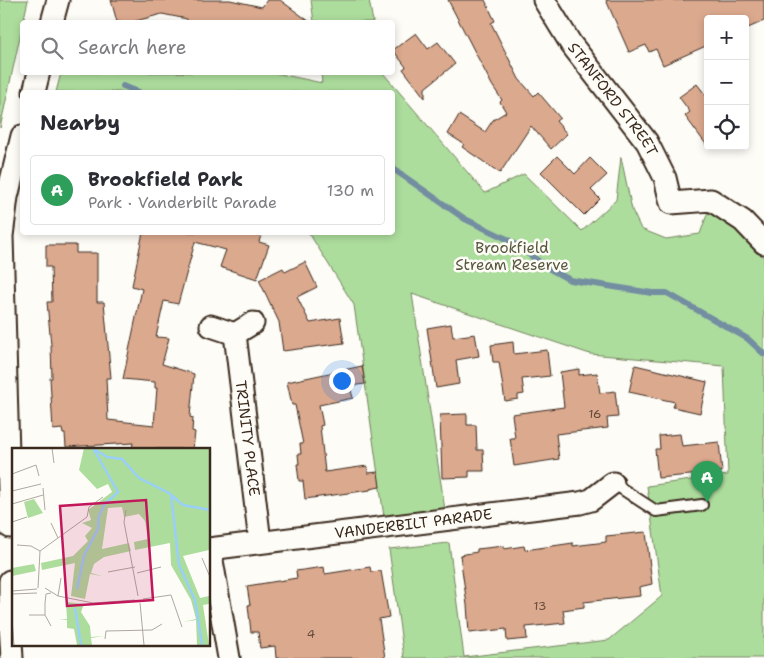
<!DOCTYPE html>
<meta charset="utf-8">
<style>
:root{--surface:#fff;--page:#f7f7f7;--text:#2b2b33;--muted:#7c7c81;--line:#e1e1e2;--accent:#b45309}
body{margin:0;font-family:"Shantell Sans",sans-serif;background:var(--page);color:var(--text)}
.controls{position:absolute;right:15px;top:15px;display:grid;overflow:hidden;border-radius:5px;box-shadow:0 2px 8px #0003}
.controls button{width:45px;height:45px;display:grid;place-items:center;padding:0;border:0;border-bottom:1px solid var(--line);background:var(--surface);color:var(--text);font:25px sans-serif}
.you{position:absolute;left:341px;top:380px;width:18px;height:18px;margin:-12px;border:4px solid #fff;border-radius:50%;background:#1a73e8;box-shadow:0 0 0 8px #1a73e833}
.badge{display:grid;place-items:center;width:32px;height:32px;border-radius:50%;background:var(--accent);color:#fff;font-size:16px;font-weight:700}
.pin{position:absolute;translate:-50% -41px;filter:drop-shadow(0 1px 2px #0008)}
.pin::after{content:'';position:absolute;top:26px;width:18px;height:15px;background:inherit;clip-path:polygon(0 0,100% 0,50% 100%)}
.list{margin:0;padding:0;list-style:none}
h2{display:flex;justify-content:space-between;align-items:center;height:65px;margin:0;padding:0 20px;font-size:21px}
h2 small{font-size:16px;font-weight:400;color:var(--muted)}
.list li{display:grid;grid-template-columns:32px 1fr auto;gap:15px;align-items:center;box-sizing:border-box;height:70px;margin:0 10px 10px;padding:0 10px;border:1px solid var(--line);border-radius:5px}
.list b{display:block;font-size:19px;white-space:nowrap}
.list p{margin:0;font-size:16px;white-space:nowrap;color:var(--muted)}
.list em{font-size:16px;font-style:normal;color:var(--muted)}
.icon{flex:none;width:28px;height:28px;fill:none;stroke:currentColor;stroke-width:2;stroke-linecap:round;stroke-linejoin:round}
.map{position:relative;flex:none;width:764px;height:658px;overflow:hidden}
.search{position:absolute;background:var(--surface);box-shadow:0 2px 8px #0003;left:20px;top:20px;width:375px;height:55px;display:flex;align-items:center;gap:12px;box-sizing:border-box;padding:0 18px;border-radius:5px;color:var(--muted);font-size:19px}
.panel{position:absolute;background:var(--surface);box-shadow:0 2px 8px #0003;left:20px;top:90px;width:375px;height:145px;border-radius:5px}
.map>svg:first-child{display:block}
.green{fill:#addd9d;stroke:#74845e}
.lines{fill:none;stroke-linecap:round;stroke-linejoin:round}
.stream{stroke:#738da1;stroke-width:6}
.building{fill:#dba98e;stroke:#3b2a1e}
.service-casing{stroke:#3b2a1e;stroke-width:14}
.minor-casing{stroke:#3b2a1e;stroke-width:25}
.service{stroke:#fdfcf7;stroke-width:10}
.minor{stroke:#fdfcf7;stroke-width:21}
.labels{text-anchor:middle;stroke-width:5;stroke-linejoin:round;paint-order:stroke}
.number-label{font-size:12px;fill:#634a3a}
.street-label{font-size:15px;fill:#3b2a1e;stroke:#fdfcf7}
.park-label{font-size:15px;fill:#58573e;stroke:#fdfcf7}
.inset-river{fill:none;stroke:#99cff8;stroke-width:2.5}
.inset-road{fill:none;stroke:#afa8a0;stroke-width:1}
.view{fill:#c2185b;fill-opacity:0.15;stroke:#c2185b;stroke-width:2.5}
.inset-edge{fill:none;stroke:#3b2a1e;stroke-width:2.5}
</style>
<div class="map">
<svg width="764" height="658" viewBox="0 0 764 658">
<rect width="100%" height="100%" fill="#fdfcf7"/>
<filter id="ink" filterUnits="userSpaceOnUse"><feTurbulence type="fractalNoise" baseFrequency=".02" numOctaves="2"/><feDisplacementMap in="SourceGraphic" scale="10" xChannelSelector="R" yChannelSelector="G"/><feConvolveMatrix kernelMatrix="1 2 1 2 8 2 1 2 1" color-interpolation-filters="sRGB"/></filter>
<g filter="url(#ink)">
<!-- green -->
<path class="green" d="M0,0h28l-28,128z
M311,0h58l4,22h-59z
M271,72l51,11 -1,-10h62l102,120 39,-19 58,57 34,-31 5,-43 11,53 9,19 25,10 34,-5 10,-28 13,6 41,46v400h-360l-15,-109 60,-6 15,114 145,-17 53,-44 -15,-110 81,-11 -4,-109 -134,-12 -178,-60 33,216 -61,7 -30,-212 -45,-72 83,-1v-140h-336l5,-19z"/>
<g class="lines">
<!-- stream -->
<path class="stream" d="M123,86l16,6
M392,168l73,51 42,20 43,30 20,11 82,13h15l81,46 16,15"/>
</g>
<!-- building -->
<path class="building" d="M111,0h119l32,7 5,-7h13l30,22h-123v-3l-25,-5 -30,8h-15z
M448,0h37l10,21 -4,2 28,56 15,17 4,-4 22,26 -4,3 11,13 -16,15 -20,-23 -31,47 -38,-26 2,-3 -16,-10 11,-19 26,17 8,-12 13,-8 -6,-10 2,-2 -10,-15z
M606,0h158v21l-16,7v-2l-3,1v-8h-37v26l-45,20 -7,-16 -7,3 -3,-7 -17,7z
M416,33l12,16 10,-7 17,22 -30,24v10l-22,-29 3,-2 -13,-17z
M697,84l11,14v49l-23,-31 5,-4 -11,-15z
M557,156l18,18 15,-16 17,17 -16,15 9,9 -16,16 -43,-43z
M143,232h119l-3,10 10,3 -12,34 -37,-12 6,-17 -31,-8 -17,62 -14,-3 -8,36 13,1 -7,26 32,10 -4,43 3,1 -1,13 3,1 -2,17h-61l1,-6 -67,4 -1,-13h-2l-1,-5 -9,1 -3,-52h2l-1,-33 -4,-43h5l-1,-35h-5v-22h30v8h21v49h7l7,76h-5l2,42 46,5 3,-37h-2v-6l-32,-3 19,-90 -10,-3z
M305,262l12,25 -20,10 13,26 30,-5 4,25 -61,8 -4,-29 -20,-42 24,-12 2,4z
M451,324l2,13 22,-3 4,22 -23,4 3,24 -23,4 -9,-60z
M513,342l1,12 33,-4 3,26 -28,3 2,15 -6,1v4l-13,2 -6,-39h-6l-2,-17z
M635,365l72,17 -7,31 -27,-6 2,-5 -46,-10z
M362,366l3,18 -15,2 3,12 -34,7 4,20 -3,1 5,46 42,-6 1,7 10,-1 2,15 -10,2v1l-65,9 -2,-18h-4l-2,-17h2l-1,-10h3l-1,-10h3l-8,-39h-3l-5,-23z
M579,369v6l18,-2 3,20 15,-2 3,26 -11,1 1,10 -52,6 3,25 -45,7 -4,-28h5l-3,-24 52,-7 -4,-35z
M467,414v11h9l1,25h6l1,21h-15v6l-27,1 -2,-63z
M680,434l2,12 37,-4 3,30 -64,6 -3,-29h5l-1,-13z
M646,532l6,52 -13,3 1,9 -56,6v5l-21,3 2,13 -39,4 1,12 -20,2 -1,-12 -37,4 -2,-28 -7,-50 17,-3v-3l27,-3v3l20,-3 1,4 48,-7v3l33,-4v-6z
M324,567l1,7 45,-7 1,5 10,-1 8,46 -10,2 6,39h-109l-1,-12 -15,2 -2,-16h-7l-3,-27h2l-3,-19 50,-8 -1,-7z"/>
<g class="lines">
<!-- service casing -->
<g class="service-casing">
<path id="service" d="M613,483l43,28 46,-6"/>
</g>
<!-- minor casing -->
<g class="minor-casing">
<g id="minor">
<path id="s1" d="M544,0l27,44 76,98 18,36 6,25 40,-3 32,21 21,22"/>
<path d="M52,22l6,-22"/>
<path d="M34,92l5,-20"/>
<path d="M211,326l24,8 18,-11"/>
<path id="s2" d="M235,334l25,208"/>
<path d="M10,527l-8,-291 5,-39 15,-61"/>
<path id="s3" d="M209,549l371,-46 11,-3 22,-17"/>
<path d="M210,549l19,109"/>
<path d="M10,581v43l2,34"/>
</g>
</g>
<!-- service -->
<use href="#service" class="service"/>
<!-- minor -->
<use href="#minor" class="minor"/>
</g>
</g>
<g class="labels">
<!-- number labels -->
<g class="number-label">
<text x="595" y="418">16</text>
<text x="540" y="610">13</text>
<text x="311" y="638">4</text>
</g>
<!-- street labels -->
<g class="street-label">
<text dy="5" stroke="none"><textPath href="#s1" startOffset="121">STANFORD STREET</textPath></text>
<text dy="5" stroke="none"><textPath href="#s2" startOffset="105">TRINITY PLACE</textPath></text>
<text dy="5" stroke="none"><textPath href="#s3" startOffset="206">VANDERBILT PARADE</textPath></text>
</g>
<!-- park labels -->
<g class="park-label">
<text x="512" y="253">Brookfield<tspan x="512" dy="17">Stream Reserve</tspan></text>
</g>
</g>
<!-- overview -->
<g transform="translate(12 448)">
<rect width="198" height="198" fill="#fdfcf7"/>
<path d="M72,0h125v102l-26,6 17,42 9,-2v8l-6,1 6,40h-12l-1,-25 -13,2 13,-3 -5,-19 -20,-35 -1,-22 -35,7 -1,-8 14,-3 -3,-18 -6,-7 -15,3 -2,-10 -14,1 -6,41 27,-6 2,8 -27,6 -10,7 -3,9 11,3 -12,-2 -5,25 -14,-3 4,-33 -33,7 -1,-7 32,-7 15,-15 -3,-5 7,-8 -10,-5 9,-3 -3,-10 24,-18 -4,-8 -11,5 -18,-19zM22,51l9,14 -15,5 -4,-16zM22,116l2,7 -24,5v-8zM54,154l18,2 -3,8 9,14 1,11 13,-1 -13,2 1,7h-15l-3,-16 -7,-1v-8l-8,-1h8z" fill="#addd9d"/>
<path class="inset-river" d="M82,1l13,8 15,2 17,19 30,15 14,12 27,5M159,46l8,71 16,35 7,45M65,141l7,-33 14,-27 1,-13 5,-11 14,-13 -25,-44M63,160l6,37"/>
<path class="inset-road" d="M40,0l2,15M0,26l24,-9 3,11M31,40l2,22M0,43l29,-7M0,56l31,-9M114,62l-2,12 14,74M0,74l15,-5M39,75l7,15M5,97l14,1 9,5M190,110l8,19M96,124l27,-5M125,125l24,-6M26,140l2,-37 47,-34 2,-10 14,-10M33,140l13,8 35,7 42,-3M0,143l25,-2M0,146l25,-1M46,148l3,-18M131,151l28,-4 11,32M128,155l4,42M17,167h16M0,170l2,27M39,178l-6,-11v-12l1,-9 5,-1M93,191l1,-8 46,-1 10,-6"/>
<path class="view" d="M134,52l7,100 -86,6 -7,-100z"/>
<rect width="198" height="198" class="inset-edge"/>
</g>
</svg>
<div class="controls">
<button>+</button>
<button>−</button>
<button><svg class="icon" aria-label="locate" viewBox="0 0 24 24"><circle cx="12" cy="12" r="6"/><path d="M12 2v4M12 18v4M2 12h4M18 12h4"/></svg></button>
</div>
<div class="you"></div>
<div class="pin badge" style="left:707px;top:502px;background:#2e9e5b">A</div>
<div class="search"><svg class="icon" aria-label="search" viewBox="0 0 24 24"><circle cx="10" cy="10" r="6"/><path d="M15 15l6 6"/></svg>Search here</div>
<section class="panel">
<h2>Nearby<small></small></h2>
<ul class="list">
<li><span class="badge" style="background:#2e9e5b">A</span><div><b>Brookfield Park</b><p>Park · Vanderbilt Parade</p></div><em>130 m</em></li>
</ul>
</section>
</div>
